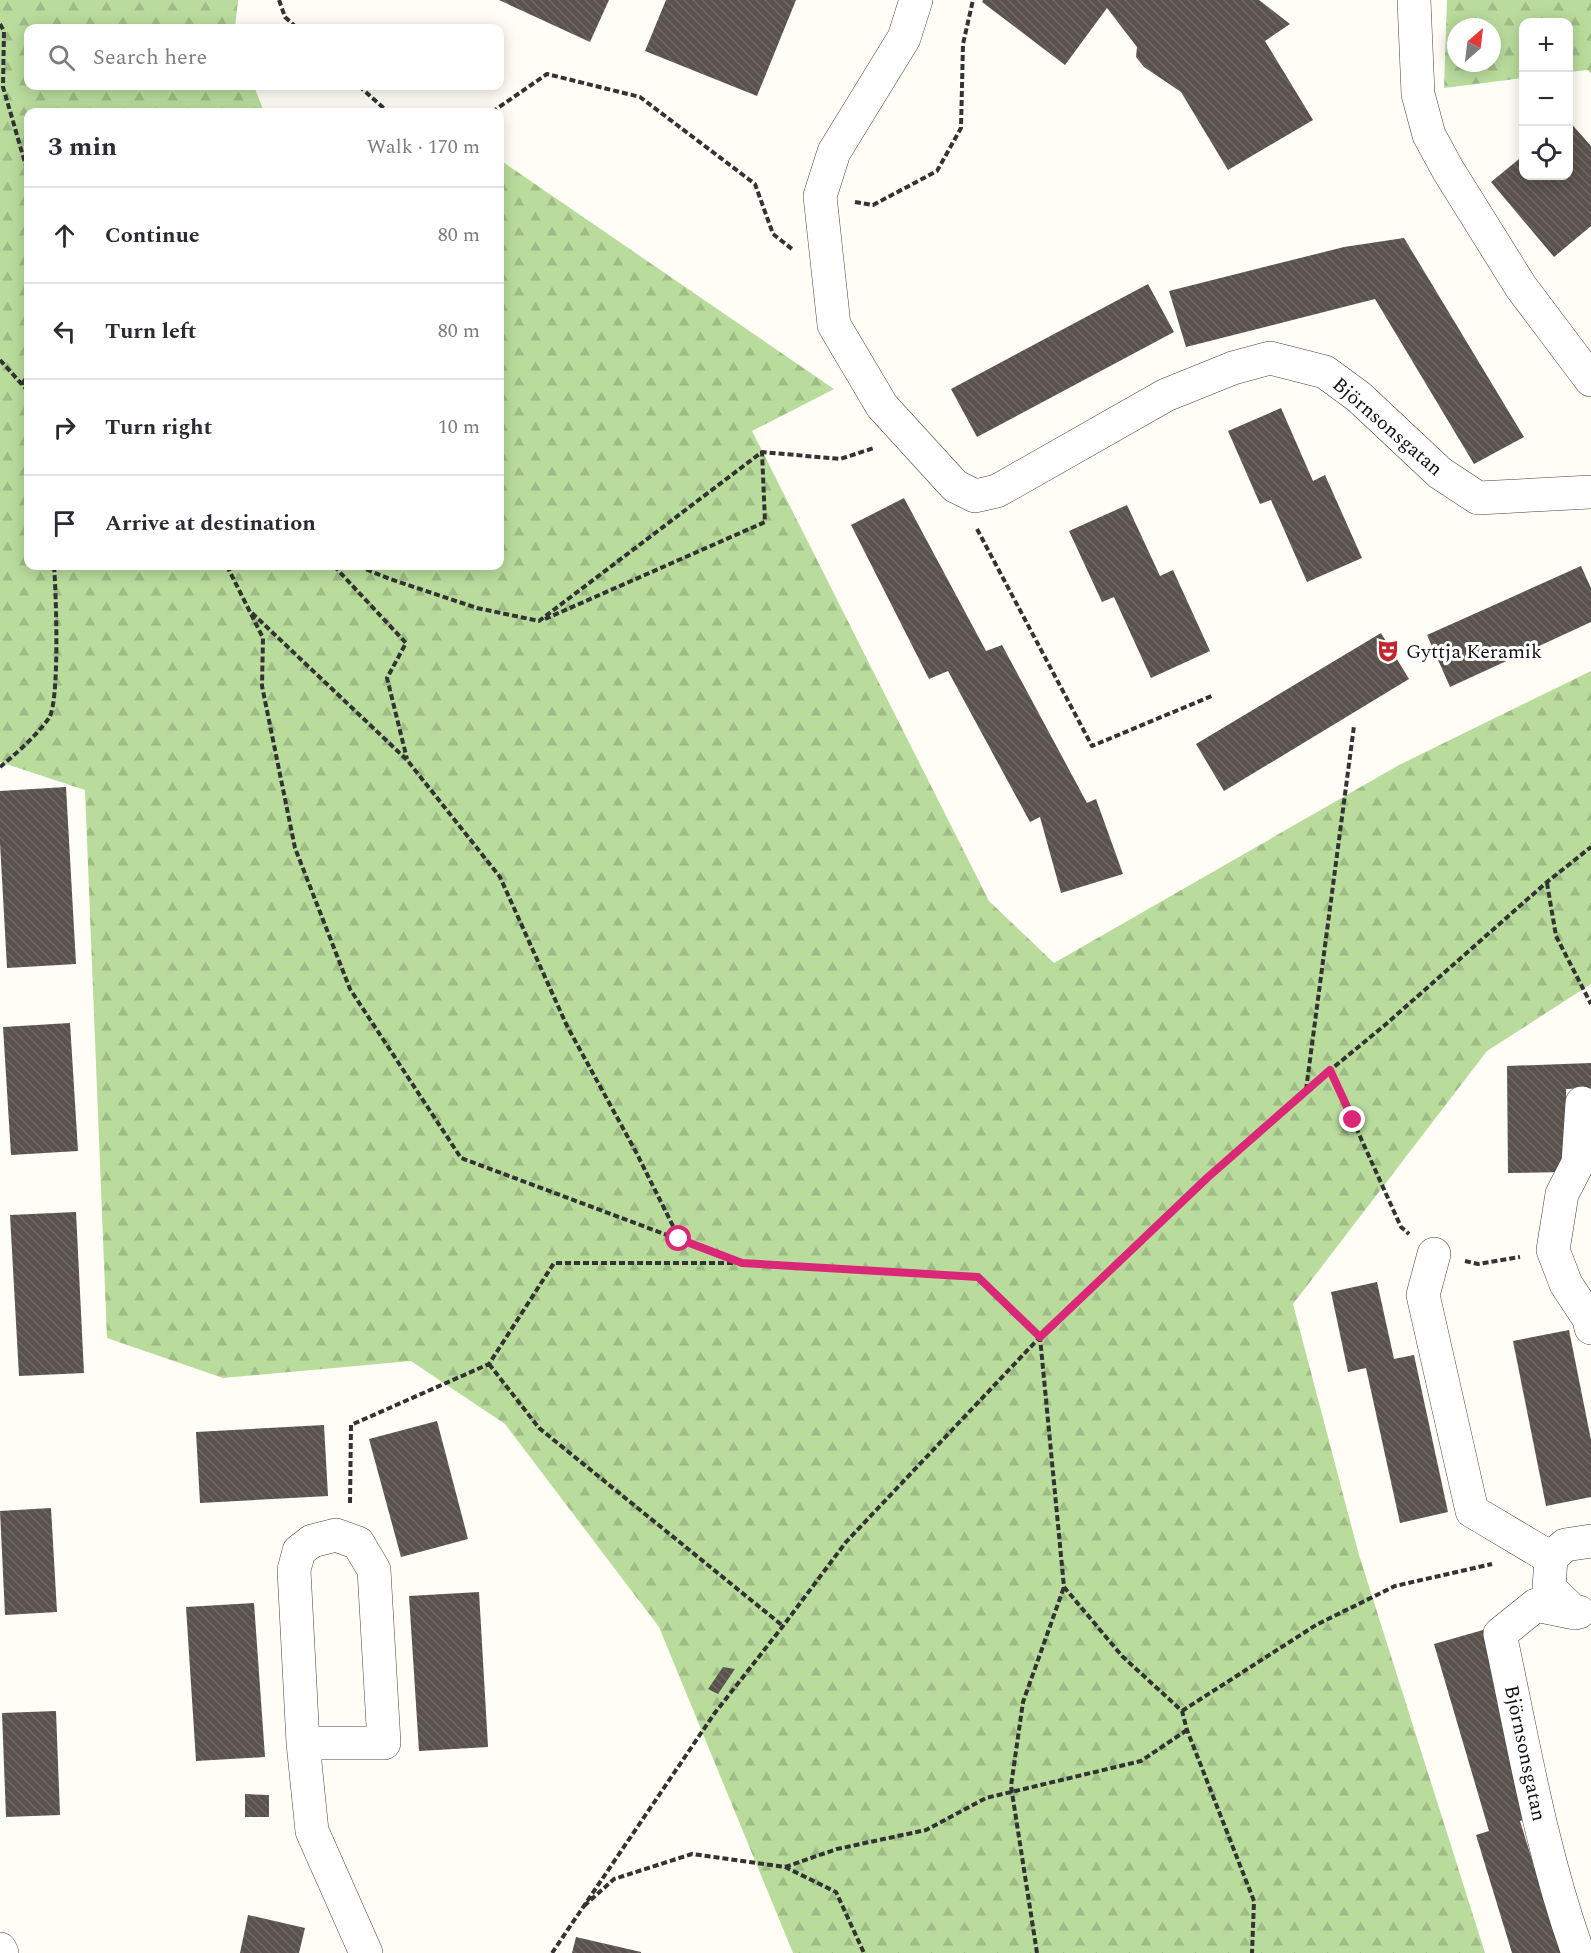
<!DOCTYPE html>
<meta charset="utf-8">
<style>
:root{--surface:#fff;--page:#f2f2f3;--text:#2b2b33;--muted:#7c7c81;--line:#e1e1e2}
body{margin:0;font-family:Spectral,serif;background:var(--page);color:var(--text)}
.controls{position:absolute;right:18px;top:18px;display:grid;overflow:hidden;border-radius:12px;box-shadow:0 3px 15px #0003}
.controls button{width:54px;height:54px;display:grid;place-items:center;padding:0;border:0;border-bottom:2px solid var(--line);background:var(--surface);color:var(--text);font:30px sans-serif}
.compass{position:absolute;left:1447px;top:18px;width:54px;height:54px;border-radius:50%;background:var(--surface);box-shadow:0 3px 15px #0003;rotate:28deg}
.stop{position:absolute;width:18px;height:18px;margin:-14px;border:4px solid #db2777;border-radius:50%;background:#fff}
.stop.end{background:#db2777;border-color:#fff;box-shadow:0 2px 6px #0008}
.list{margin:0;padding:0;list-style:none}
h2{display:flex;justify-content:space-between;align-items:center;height:78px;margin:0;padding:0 24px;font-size:26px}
h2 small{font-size:20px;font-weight:400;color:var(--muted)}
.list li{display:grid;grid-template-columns:39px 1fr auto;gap:18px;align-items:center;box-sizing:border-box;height:96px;padding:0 24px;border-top:2px solid var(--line)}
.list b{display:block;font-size:22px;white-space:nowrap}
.list em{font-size:20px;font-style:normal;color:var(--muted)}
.icon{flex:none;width:33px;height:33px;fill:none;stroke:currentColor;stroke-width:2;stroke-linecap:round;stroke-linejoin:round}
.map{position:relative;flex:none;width:1591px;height:1953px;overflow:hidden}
.search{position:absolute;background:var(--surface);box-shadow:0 3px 15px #0003;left:24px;top:24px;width:480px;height:66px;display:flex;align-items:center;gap:15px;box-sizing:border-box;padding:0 21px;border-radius:12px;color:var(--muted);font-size:22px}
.panel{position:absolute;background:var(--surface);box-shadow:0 3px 15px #0003;left:24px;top:108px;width:480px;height:462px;border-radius:12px}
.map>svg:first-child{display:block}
.forest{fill:url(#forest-firs);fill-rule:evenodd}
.building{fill:url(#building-back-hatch)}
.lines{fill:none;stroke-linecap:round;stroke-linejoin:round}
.minor-casing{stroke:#444;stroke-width:34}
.path{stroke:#333;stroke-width:4;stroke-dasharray:6 3;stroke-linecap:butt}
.minor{stroke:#fff;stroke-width:33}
.route{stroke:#db2777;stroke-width:8}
.labels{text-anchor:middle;stroke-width:6;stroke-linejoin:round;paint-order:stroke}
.street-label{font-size:20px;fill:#111;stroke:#fff}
.poi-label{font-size:20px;fill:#111;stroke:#fff;text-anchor:start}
</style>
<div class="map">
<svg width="1591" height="1953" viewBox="0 0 1591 1953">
<defs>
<pattern id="forest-firs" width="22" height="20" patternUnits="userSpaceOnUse" patternTransform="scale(1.5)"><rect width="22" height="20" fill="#b9dc9c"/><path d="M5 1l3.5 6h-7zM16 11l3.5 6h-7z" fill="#9ebc85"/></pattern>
<pattern id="building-back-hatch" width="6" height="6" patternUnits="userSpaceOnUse" patternTransform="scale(1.5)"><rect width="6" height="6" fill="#5a524d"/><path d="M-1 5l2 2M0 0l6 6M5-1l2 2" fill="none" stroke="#6d6662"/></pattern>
</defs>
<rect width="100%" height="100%" fill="#fffdf5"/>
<!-- forest -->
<path class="forest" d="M0,0h238l-3,28h-207v58h226l10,26h-236v454h472v-406l334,229 -82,42 237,470 65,62 345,-198 192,-94v313l-104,67 -194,253 66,251 126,398h-692l-134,-326 -154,-203 -94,-63 -188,17 -116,-40 -22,-548 -85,-28z
M1447,0h144v74l-3,-4 -19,2 -1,-50h-44l-1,56 -79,10zM1456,27h36v36h-36z"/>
<!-- building -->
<path class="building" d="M499,0h110l-19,42z
M666,0h130l-39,96 -112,-45z
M983,0h276l31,24 -25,17 48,79 -85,50 -47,-78 -37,-25 -8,-10 1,-10 -30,-39 -42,57 -83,-63z
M1568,120l23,26v80l-37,31 -63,-75 33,-27v21h44z
M1404,238l120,199 -50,27 -99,-165 -189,48 -17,-56 175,-44z
M1148,284l26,48 -197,105 -26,-48z
M1281,408l32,73 12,-6 37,83 -55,24 -36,-82 -11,4 -32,-73z
M904,498l82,153 16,-6 85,158 9,-4 27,75 -62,19 -21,-76 -10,5 -82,-151 -19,8 -78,-154z
M1127,505l33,71 13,-6 37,81 -59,27 -37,-81 -12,5 -33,-71z
M1581,566l10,22v34l-141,65 -23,-52z
M1381,633l28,46 -185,112 -28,-47z
M66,787l10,177 -69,4 -7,-125v-52z
M70,1023l8,128 -67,4 -8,-128z
M1591,1063v25l-25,1 1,83 -59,1 -1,-107z
M76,1212l8,161 -65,3 -9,-161z
M1377,1282l17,77 20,-4 34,157 -48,11 -34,-155 -18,4 -17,-80z
M1569,1330l22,110v57l-45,9 -33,-165z
M437,1421l31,118 -67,18 -32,-118z
M324,1425l4,71 -128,7 -4,-71z
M51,1508l6,104 -52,3 -5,-104z
M479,1592l9,155 -69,4 -10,-155z
M254,1603l11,154 -69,4 -10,-154z
M1483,1630l55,186 -18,5 41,132h-49l-36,-118 13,-4 -55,-187z
M723,1667l12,2 -17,25 -10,-5z
M56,1711l4,104 -54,2 -4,-104z
M245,1794l24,1v22h-24z
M248,1915l57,13 -6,25h-59z
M576,1937l65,15v1h-69z"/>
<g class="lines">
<!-- minor casing -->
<g class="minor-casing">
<path id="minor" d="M916,0l-12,38 -70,114 -14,44 14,129 48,81 73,80 20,10 22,-5 169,-96 67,-27 37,-10 55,14 34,25 81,76 38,25 113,-6
M1414,0l4,94 11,41 19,35 73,117 70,93
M1582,1103l-4,60 -16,31 -9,56 13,34 23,35 2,9
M1434,1254l-11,41 49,216 79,47
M1579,1612l-4,1 -26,-25 2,-30 14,-13 26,-4
M1575,1613l-39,-8 -36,29c23,107 41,216 78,319
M303,1743h81l-10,-173 -16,-27 -22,-8 -24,6 -13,10 -5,19 9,173 9,88 54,122
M0,1949l2,4"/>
</g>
<!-- path -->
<path class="path" d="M279,0l6,17 12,11
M0,24l4,7 -1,56 25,86
M359,86l29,26
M492,112l55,-38 93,23 115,87 18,50 19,15
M855,202l18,3 64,-34 24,-43 2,-84 10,-44
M0,360l28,31
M22,384l6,-8
M977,529l115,217 122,-51
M227,566l36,72 -1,48 33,162 55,141 111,169 281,105 236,14 62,60 24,250 58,69 60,55 5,19 67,171 -2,52
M334,566l72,77 -19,35 20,81
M358,566l32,13 87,29 62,13 223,-169 78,7 34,-11
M252,613l155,147 93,117 67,149 69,126 43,86
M545,619l220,-97 -3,-70
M0,767c17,-14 36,-31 49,-49 11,-17 7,-128 5,-152
M1547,883l9,53 35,68
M1330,1070l71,157 8,7
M1306,1090l48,-364
M1465,1261l13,3 42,-7
M489,1364l50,64 244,198
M350,1503l1,-78 138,-61 65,-101h183
M1182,1711l134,-86 79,-39 97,-22
M785,1867l52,-18 89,-19 60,-32 155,-37 46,-31
M584,1906l30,-27 78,-25 93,13 51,25 28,61
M552,1953l162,-239 69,-88 63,-84 194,-205 167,-159 99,-88 79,-65 162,-143 44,-35
M1037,1953l-26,-167 12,-84 41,-115"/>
<!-- minor -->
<use href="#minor" class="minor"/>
</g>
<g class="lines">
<!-- route -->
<path class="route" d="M679,1239l63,24 236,14 62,60 167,-159 123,-108 23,50"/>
</g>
<!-- icons -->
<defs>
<g id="theatre-bare" transform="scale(1.8)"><path d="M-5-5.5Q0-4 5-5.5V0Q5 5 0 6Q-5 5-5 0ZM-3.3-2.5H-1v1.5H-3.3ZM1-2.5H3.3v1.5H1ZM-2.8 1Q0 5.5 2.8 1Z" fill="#c4262e" stroke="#fff" stroke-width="2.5" paint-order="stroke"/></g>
</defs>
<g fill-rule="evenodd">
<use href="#theatre-bare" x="1388" y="651"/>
</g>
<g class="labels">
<!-- street labels -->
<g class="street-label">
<text transform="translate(1388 426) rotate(41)" y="7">Björnsonsgatan</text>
<text transform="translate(1526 1753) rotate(78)" y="7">Björnsonsgatan</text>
</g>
<!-- poi labels -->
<g class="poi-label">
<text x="1406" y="658">Gyttja Keramik</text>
</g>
</g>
</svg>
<div class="controls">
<button>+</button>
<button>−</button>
<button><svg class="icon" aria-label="locate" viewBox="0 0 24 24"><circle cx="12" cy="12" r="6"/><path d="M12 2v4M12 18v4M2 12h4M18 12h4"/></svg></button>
</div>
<svg class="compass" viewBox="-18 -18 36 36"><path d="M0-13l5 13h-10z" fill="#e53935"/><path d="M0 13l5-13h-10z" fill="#7c7c81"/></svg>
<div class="stop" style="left:679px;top:1239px"></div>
<div class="stop end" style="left:1353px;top:1120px"></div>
<div class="search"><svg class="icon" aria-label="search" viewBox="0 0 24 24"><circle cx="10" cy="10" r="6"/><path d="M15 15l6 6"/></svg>Search here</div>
<section class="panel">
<h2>3 min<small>Walk · 170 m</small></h2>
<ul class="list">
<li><svg class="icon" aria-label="ahead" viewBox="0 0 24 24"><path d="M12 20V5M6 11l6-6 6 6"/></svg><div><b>Continue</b></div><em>80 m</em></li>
<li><svg class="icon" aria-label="left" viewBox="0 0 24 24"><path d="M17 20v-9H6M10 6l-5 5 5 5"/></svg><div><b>Turn left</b></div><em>80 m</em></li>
<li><svg class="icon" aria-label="right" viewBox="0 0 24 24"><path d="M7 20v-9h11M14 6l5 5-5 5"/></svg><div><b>Turn right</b></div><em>10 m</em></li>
<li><svg class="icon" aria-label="arrive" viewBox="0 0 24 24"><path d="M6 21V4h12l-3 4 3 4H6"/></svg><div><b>Arrive at destination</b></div></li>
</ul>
</section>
</div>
